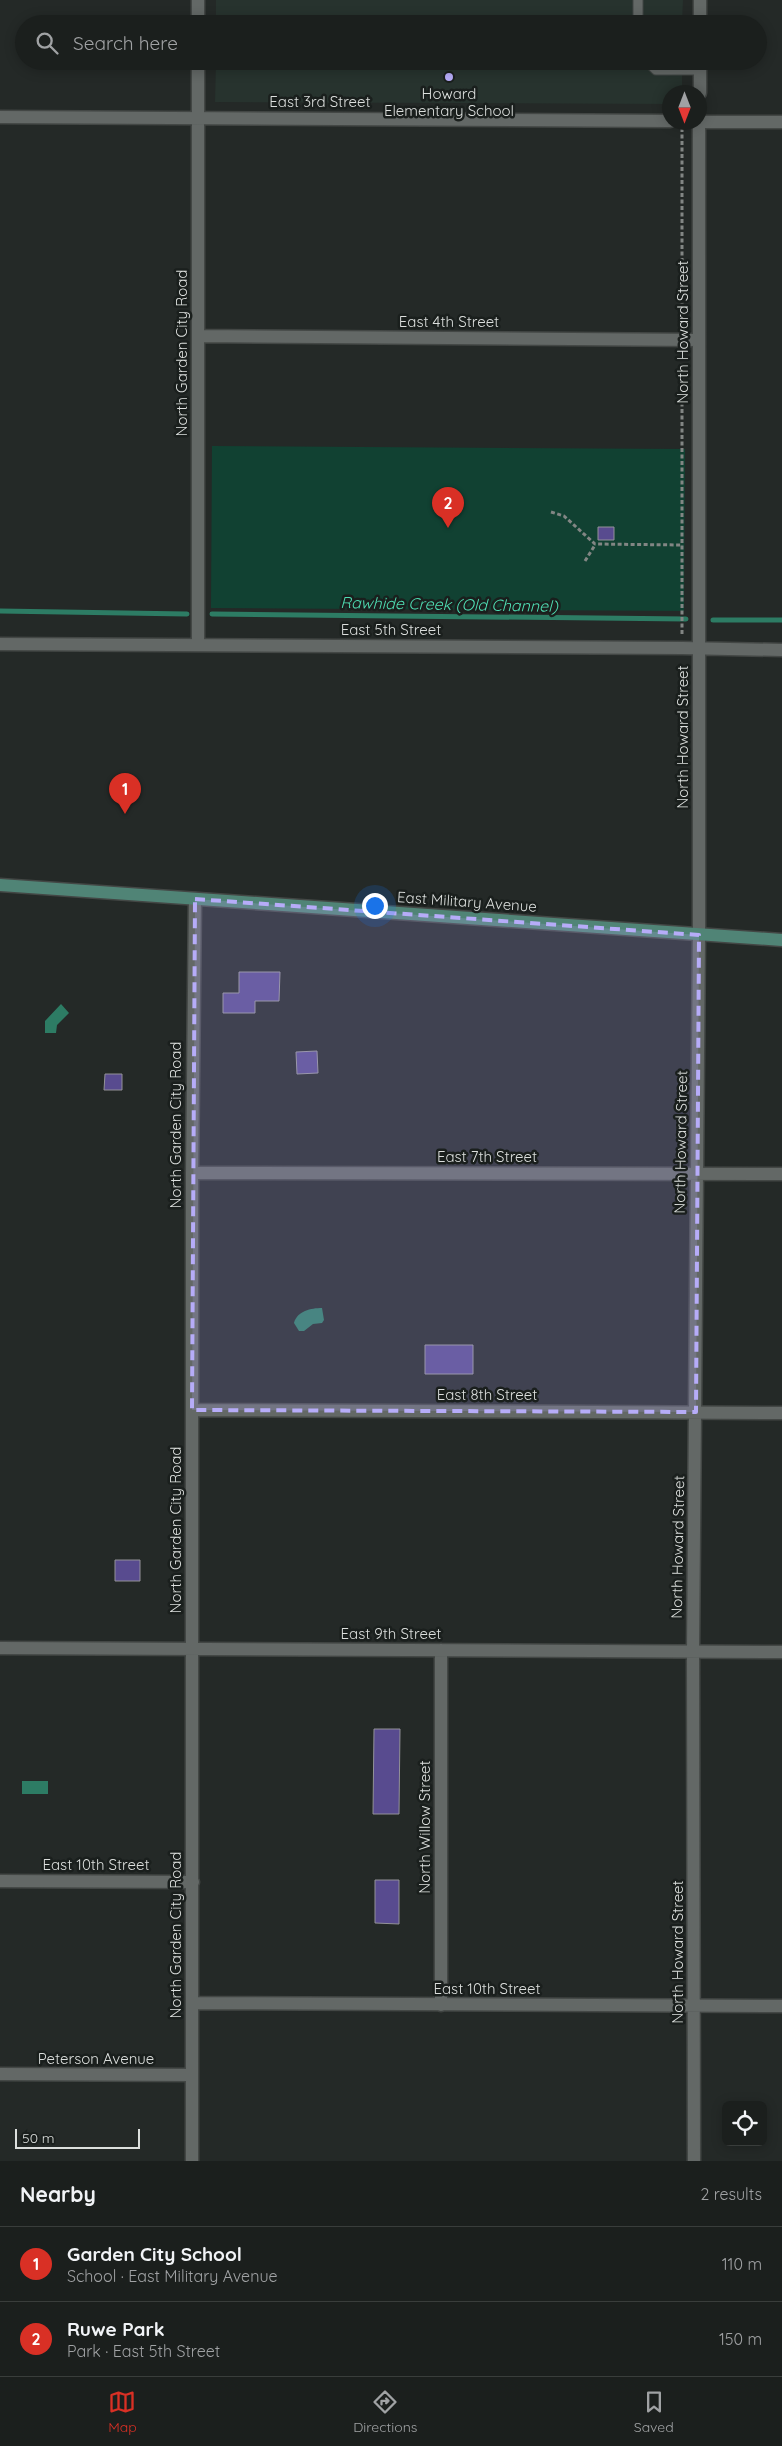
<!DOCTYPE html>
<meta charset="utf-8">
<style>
:root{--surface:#1b1f1d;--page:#242726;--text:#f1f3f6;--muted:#a0a2a4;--line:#393d3b;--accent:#d93025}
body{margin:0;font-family:Quicksand,sans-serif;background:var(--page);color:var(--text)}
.controls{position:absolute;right:15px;bottom:15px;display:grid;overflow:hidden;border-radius:8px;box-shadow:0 2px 12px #0003}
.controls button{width:45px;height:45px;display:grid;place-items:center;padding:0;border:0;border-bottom:1px solid var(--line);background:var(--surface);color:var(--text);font:25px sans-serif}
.compass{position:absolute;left:662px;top:85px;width:45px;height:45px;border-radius:50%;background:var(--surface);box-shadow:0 2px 12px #0003;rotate:180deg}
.scale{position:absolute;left:15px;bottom:12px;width:125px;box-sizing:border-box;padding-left:5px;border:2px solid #dcdfdd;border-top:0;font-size:14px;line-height:18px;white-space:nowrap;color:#dcdfdd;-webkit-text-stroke:4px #1a1f1d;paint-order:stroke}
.you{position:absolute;left:374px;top:905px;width:18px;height:18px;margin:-12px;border:4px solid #fff;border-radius:50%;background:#1a73e8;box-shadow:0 0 0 8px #1a73e833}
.badge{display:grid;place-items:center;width:32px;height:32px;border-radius:50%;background:var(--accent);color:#fff;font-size:16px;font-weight:700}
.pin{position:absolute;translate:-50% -41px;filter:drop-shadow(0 1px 2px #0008)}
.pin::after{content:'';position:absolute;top:26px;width:18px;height:15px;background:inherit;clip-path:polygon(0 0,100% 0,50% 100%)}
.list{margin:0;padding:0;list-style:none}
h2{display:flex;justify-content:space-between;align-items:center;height:65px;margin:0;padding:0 20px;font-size:21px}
h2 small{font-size:16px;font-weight:400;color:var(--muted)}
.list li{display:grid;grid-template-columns:32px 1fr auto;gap:15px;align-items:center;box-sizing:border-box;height:75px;padding:0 20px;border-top:1px solid var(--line)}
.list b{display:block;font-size:19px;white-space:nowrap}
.list p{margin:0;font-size:16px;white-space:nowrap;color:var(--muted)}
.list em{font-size:16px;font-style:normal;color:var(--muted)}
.icon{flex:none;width:28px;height:28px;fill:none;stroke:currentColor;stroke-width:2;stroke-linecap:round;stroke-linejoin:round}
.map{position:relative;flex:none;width:782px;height:2161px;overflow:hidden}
.search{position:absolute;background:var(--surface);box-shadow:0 2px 12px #0003;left:15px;right:15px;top:15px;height:55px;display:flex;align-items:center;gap:12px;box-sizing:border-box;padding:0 18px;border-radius:28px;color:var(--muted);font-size:19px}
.sheet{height:215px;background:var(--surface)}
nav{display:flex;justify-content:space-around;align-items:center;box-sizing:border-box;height:70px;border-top:1px solid var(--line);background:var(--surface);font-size:14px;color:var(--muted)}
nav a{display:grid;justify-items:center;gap:2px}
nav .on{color:var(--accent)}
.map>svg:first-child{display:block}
.built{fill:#27332e}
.green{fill:#114132}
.water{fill:#2d7c64}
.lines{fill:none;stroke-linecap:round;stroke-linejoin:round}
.stream{stroke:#2d7c64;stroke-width:5}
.building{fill:#584b8f;stroke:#939298}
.lane-casing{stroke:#434745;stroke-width:11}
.street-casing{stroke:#434745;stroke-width:15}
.secondary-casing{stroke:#434745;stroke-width:15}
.path{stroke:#828684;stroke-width:3;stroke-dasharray:4 2.5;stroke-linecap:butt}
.lane{stroke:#636866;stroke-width:9}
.street{stroke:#636866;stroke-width:12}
.secondary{stroke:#508476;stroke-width:12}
.marked{fill:#b6acf8;fill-opacity:0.2;stroke:#b6acf8;stroke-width:4;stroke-dasharray:10 6;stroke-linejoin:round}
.poi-dot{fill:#b6acf8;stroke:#1a1f1d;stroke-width:2}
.labels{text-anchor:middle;stroke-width:5;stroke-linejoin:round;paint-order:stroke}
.poi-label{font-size:15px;fill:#dcdfdd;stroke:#1a1f1d}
.street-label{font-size:15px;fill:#dcdfdd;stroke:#1a1f1d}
.water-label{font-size:16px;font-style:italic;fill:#4fdfb4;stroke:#1a1f1d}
</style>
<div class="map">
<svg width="782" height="2161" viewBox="0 0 782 2161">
<rect width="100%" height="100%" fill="#242927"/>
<!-- built -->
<path class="built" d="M216,0h467l-1,24h-466z
M216,61h466v31h-12l-1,12 -454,-2z"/>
<!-- green -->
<path class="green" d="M212,446l473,3 -1,162 -473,-3z"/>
<!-- water -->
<path class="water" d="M61,1004l8,9 -12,12 -1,8h-11v-12z
M322,1308l2,12 -2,3 -9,1 -9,7h-5l-5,-8c3,-12 17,-15 28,-15z
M22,1781h26v13h-26z"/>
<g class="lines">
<!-- stream -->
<path class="stream" d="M0,611l187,3
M212,614l474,5
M713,620h69"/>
</g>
<!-- building -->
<path class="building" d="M598,527h16v13h-16z
M239,972h41l-1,29h-24v12h-32v-20h16z
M317,1051l1,22 -21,1 -1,-22z
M105,1074h17v16h-18z
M425,1345h48v29h-48z
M115,1560h25v21h-25z
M374,1729h26l-1,85h-26z
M375,1880h24v44l-24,-1z"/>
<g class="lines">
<!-- lane casing -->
<g class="lane-casing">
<path id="lane" d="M638,0v24
M647,61l9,9h44"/>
</g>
<!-- street casing -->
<g class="street-casing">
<path id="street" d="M700,0v24
M198,24v-24
M198,61v584
M700,93v-32
M0,117l670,4
M700,122h82
M198,336l501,4
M0,644l682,4 100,2
M192,1173l590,1
M192,1410l590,3
M0,1648l782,4
M441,1650v355
M0,1881l193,1
M192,2003l590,3
M0,2074l192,1
M192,2161v-988l3,-274
M694,2161l-1,-510 6,-716v-813"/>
</g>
<!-- secondary casing -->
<g class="secondary-casing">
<path id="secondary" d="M0,885l782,55"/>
</g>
<!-- path -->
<path class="path" d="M682,128v199
M551,512l13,4 31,28 87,1
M585,561l10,-16
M682,634v-281"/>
<!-- lane -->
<use href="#lane" class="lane"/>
<!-- street -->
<use href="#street" class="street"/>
<!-- secondary -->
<use href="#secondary" class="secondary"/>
</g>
<!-- marked area -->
<path class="marked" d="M195,899l504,36 -3,477 -504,-2z"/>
<!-- markers -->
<circle class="poi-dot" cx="449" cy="77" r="5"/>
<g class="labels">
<!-- poi labels -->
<g class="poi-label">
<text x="449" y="99">Howard<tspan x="449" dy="17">Elementary School</tspan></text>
</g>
<!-- street labels -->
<g class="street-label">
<text x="320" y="107">East 3rd Street</text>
<text x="449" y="327">East 4th Street</text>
<text transform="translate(683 332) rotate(-90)" y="5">North Howard Street</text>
<text transform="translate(182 353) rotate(-90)" y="5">North Garden City Road</text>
<text x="391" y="635">East 5th Street</text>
<text transform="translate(683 737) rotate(-90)" y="5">North Howard Street</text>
<text transform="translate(467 902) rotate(4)" y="5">East Military Avenue</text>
<text transform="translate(176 1125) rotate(-90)" y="5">North Garden City Road</text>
<text transform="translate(681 1142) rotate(-89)" y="5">North Howard Street</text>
<text x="487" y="1162">East 7th Street</text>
<text x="487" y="1400">East 8th Street</text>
<text transform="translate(176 1530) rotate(-90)" y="5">North Garden City Road</text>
<text transform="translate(678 1547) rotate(-89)" y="5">North Howard Street</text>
<text x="391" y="1639">East 9th Street</text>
<text transform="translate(425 1827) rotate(-90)" y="5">North Willow Street</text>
<text x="96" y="1870">East 10th Street</text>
<text transform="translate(176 1935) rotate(-90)" y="5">North Garden City Road</text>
<text transform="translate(678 1952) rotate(-90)" y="5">North Howard Street</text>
<text x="487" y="1994">East 10th Street</text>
<text x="96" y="2064">Peterson Avenue</text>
</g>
<!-- water labels -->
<g class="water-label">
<text transform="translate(449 604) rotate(1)" y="6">Rawhide Creek (Old Channel)</text>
</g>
</g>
</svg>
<div class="controls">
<button><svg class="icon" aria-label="locate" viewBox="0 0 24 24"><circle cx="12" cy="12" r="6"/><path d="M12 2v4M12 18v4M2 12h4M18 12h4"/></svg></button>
</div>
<svg class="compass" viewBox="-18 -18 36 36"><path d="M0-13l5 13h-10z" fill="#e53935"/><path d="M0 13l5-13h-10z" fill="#a0a2a4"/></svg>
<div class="scale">50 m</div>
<div class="you"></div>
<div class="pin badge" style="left:125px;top:814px">1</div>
<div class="pin badge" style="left:448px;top:528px">2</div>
<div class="search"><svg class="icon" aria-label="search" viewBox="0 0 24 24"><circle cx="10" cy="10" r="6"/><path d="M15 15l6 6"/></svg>Search here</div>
</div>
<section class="sheet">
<h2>Nearby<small>2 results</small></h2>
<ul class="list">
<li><span class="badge">1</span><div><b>Garden City School</b><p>School · East Military Avenue</p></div><em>110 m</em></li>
<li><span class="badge">2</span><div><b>Ruwe Park</b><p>Park · East 5th Street</p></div><em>150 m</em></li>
</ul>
</section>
<nav>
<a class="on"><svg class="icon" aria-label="map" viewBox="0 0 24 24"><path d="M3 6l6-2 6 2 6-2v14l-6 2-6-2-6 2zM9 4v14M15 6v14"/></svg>Map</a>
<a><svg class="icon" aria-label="directions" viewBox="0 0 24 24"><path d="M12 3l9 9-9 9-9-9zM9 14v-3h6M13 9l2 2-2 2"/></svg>Directions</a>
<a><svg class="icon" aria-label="saved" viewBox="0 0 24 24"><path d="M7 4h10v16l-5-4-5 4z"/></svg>Saved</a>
</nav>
